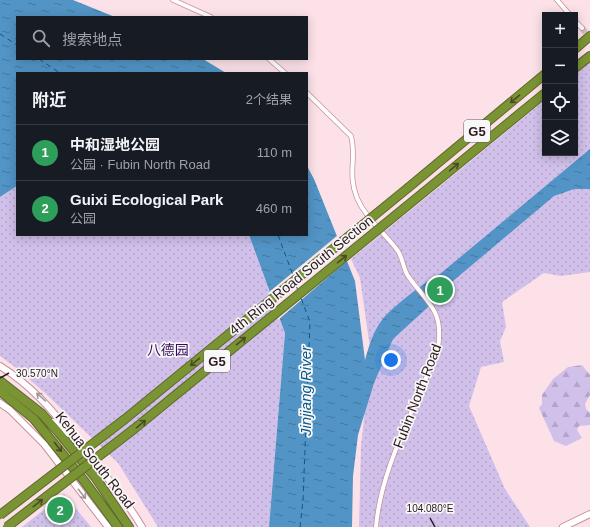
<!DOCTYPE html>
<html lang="zh">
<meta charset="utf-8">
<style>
:root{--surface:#171b24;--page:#20242c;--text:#f1f3f6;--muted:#9ea1a6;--line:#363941;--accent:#0f766e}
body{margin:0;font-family:Arial,"Noto Sans SC",sans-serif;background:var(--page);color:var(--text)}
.controls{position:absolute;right:12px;top:12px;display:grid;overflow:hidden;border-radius:0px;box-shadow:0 2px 10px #0003}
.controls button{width:36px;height:36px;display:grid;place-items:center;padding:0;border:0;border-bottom:1px solid var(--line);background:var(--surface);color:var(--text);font:20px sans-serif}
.you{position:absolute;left:391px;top:360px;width:14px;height:14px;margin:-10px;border:3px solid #fff;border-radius:50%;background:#1a73e8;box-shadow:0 0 0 6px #1a73e833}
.badge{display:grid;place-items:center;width:26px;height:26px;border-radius:50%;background:var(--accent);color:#fff;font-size:13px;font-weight:700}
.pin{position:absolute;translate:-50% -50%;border:2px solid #fff;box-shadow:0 1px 4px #0006}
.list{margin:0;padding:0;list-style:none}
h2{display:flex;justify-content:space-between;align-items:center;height:52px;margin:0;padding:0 16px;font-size:17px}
h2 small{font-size:13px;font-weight:400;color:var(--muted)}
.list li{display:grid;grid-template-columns:26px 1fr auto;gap:12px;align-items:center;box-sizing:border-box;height:56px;padding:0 16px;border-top:1px solid var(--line)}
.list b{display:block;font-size:15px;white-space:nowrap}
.list p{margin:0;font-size:13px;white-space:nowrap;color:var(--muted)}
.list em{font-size:13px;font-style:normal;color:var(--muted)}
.icon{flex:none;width:22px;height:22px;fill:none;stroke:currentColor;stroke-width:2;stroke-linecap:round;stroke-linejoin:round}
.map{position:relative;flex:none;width:590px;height:527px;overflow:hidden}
.search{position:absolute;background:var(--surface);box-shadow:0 2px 10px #0003;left:16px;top:16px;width:292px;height:44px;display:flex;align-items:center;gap:10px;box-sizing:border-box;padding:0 14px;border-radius:0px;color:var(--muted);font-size:15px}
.panel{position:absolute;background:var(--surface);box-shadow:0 2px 10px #0003;left:16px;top:72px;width:292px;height:164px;border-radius:0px}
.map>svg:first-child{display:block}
.forest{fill:url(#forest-firs)}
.park{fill:url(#park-dots)}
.water{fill:url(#water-ripples)}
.pier{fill:#fce2e8}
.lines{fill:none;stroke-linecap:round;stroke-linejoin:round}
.ferry{stroke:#085989;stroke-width:1;stroke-dasharray:5 4;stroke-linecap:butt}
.secondary-tunnel{stroke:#d3bac0;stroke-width:6;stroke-dasharray:6 3;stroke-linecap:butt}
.street-casing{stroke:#ca8f9d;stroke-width:5.5}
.secondary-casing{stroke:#ca8f9d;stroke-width:8}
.highway-casing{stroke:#5f692c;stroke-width:10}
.street{stroke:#fff;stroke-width:4}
.secondary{stroke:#fff;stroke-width:6}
.highway{stroke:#7a9434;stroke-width:8}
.highway-bridge-casing{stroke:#5f692c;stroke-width:10;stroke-linecap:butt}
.highway-bridge{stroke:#7a9434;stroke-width:8}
.oneway{stroke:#4c4a27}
.oneway2{stroke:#a1979a}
.ticks{fill:none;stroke:#2e181e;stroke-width:1.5}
.labels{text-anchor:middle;stroke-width:3.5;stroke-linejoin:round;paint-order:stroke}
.shield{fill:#f7f7f7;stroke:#6a5b5f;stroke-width:1}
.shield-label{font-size:13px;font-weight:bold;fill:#2e181e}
.street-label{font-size:14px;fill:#2e181e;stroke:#f7f7f7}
.park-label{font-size:14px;fill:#380c5d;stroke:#f7f7f7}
.water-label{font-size:15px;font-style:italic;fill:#085989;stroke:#f7f7f7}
.ticks-label{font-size:10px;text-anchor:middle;fill:#2e181e;stroke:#f7f7f7;stroke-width:3.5;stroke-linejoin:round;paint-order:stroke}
</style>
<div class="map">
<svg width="590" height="527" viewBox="0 0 590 527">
<defs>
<pattern id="forest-firs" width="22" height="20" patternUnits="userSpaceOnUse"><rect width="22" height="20" fill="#d0c0ea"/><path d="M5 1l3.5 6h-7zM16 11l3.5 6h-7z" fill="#b3a4c8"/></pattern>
<pattern id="park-dots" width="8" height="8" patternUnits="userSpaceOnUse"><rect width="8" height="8" fill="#d0c0ea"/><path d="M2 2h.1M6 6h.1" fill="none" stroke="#b3a4c8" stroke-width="1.8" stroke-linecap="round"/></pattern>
<pattern id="water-ripples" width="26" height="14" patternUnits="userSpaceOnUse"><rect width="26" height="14" fill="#5294c6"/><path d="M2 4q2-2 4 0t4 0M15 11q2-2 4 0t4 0" fill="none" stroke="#4478a0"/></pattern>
</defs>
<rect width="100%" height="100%" fill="#fce2e8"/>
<!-- forest -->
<path class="forest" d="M582,365l8,10v20l-5,9 1,5 4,4v12l-11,1 -2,4 5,8 -16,8 -12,-5 -15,-33 3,-4v-9l11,-16 15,-12z"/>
<!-- park -->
<path class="park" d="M590,62v210l-29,4 -17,-3 -42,29 4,25 -6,14 4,21 -23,5 -12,39 36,83 25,38h-171l2,-81 10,-91 -11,-77 -9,-19 194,-159v53h30v-78z
M17,186v49h232l36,98 -16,194h-111l-40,-64 -73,-70 -30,-26 -15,-11v-159z
M64,494l27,33h-69z"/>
<!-- water -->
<path class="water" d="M0,0h73l42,17h-98v42h186l23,14h-209v113l-17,11z
M590,149v40h-16l-20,7 -101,85 -5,8 -55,50 -19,44 -16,52 -5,41 -1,51h-83l16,-194 -36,-98h58v-69l7,13 41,102 10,79c4,-14 8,-28 17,-40 9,-12 45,-40 58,-46z"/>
<!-- pier -->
<path class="pier" d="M338,235l10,25 -70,60 -10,-27z"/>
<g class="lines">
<!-- ferry -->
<path class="ferry" d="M0,34l17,11
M39,59l21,14
M278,235l16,43
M296,285l2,6
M300,527l3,-27 7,-178 -9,-24"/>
<!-- secondary-tunnel -->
<path class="secondary-tunnel" d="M582,28l8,11"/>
<!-- street casing -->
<g class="street-casing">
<path id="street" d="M173,0l38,17
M557,0l13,15
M575,21l7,7
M269,59l16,14
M307,93l44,43c6,22 -4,37 6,62 9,21 28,35 41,53 5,8 5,17 10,25 20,28 36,34 30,72 -21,58 -57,118 -62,179"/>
</g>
<!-- secondary casing -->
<g class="secondary-casing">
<path id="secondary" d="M0,366c35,22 54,47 80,78 22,27 44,53 62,83
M0,403l10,7 34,34 64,83
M53,422l16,12
M563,527l27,-13"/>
</g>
<!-- highway casing -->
<g class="highway-casing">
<path id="highway" d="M575,49l15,-13
M575,68l15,-12
M409,187l136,-113
M424,192l121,-99
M0,381l42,33 17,19 36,44 34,50
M0,391l34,28 51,63 33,45"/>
</g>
<!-- street -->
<use href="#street" class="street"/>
<!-- secondary -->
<use href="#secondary" class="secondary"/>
<!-- highway -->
<use href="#highway" class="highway"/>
<!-- highway-bridge casing -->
<g class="highway-bridge-casing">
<path id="highway-bridge" d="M0,515l125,-96 284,-232
M7,527l127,-98 290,-237"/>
</g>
<!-- highway-bridge -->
<use href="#highway-bridge" class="highway-bridge"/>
</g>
<!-- one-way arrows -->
<defs><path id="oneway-shaft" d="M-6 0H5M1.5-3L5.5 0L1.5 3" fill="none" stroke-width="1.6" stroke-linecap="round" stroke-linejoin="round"/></defs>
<g class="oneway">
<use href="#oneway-shaft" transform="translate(515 99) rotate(140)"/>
<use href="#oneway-shaft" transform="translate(454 167) rotate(-39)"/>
<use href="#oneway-shaft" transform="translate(342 259) rotate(-39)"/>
<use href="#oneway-shaft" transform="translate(241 341) rotate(-39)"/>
<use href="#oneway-shaft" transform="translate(195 362) rotate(141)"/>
<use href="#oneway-shaft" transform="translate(141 424) rotate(-39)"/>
<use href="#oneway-shaft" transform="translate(58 447) rotate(52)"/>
<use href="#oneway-shaft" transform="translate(38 503) rotate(-38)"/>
</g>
<g class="oneway2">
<use href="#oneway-shaft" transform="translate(41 397) rotate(-138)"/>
<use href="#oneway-shaft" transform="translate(82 494) rotate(52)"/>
</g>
<!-- ticks -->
<path class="ticks" d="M0,378l9,-5M430,518l5,9"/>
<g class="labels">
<!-- shield labels -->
<g class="shield">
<rect x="464" y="120" width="26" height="22" rx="3"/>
<rect x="204" y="350" width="26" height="22" rx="3"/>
</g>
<g class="shield-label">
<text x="477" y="136">G5</text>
<text x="217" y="366">G5</text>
</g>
<!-- street labels -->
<g class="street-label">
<text transform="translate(301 275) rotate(-39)" y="5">4th Ring Road South Section</text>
<text transform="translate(417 396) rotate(-69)" y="5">Fubin North Road</text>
<text transform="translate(95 460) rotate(52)" y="5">Kehua South Road</text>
</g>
<!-- park labels -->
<g class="park-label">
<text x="168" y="355">八德园</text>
</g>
<!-- water labels -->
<g class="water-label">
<text transform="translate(306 391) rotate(-90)" y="5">Jinjiang River</text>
</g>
</g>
<g class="ticks-label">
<text x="37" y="377">30.570°N</text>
<text x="430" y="512">104.080°E</text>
</g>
</svg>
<div class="controls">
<button>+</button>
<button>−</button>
<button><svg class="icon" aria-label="locate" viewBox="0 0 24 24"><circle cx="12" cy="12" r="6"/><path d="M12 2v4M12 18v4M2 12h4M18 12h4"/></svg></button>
<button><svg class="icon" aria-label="layers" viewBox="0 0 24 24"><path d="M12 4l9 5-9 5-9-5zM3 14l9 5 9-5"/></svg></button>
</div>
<div class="you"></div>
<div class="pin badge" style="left:440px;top:290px;background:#2e9e5b">1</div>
<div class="pin badge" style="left:60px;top:510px;background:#2e9e5b">2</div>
<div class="search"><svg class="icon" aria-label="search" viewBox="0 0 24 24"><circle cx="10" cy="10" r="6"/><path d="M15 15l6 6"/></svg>搜索地点</div>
<section class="panel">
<h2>附近<small>2个结果</small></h2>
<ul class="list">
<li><span class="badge" style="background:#2e9e5b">1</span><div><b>中和湿地公园</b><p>公园 · Fubin North Road</p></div><em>110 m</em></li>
<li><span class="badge" style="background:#2e9e5b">2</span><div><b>Guixi Ecological Park</b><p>公园</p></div><em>460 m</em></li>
</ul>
</section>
</div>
